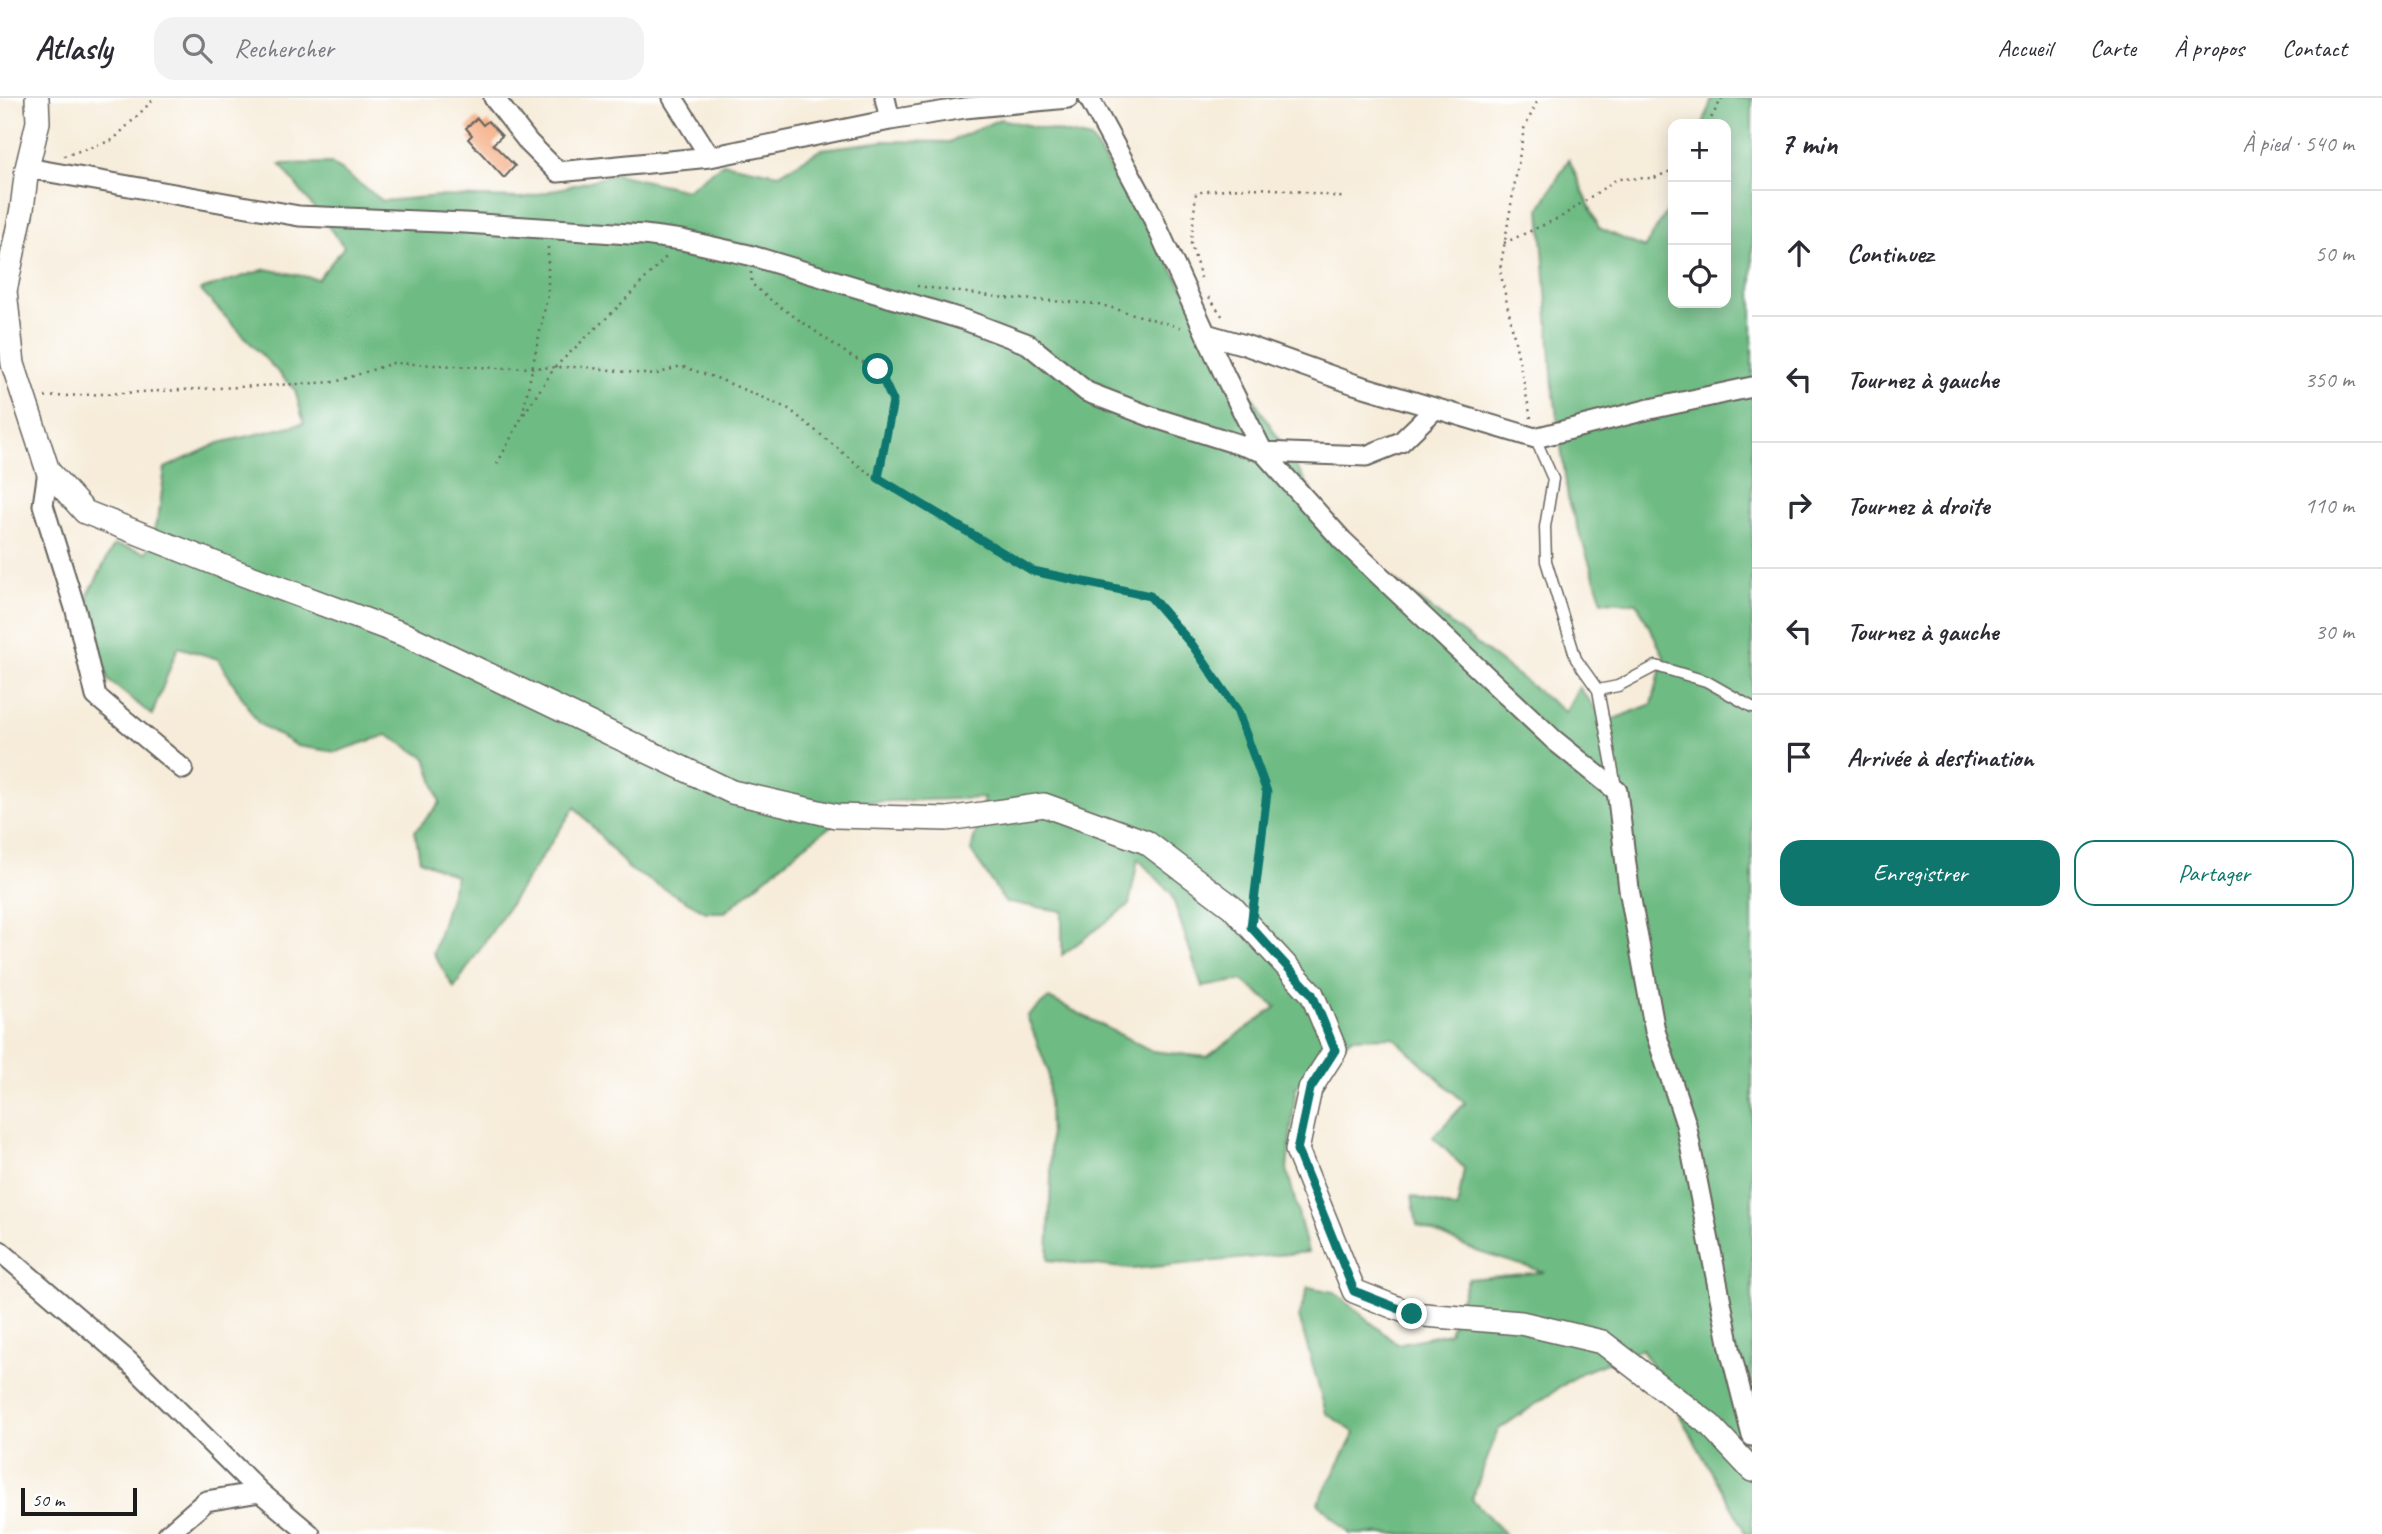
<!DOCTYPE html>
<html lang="fr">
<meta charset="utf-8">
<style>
:root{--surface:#fff;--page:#f2f2f3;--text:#2b2b33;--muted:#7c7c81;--line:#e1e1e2;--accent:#0f766e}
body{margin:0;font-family:Caveat,sans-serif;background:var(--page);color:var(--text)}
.controls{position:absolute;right:21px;top:21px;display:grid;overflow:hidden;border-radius:14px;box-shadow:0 4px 18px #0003}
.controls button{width:63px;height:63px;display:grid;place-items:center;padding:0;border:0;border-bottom:2px solid var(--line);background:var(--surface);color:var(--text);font:35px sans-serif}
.scale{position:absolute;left:21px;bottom:18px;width:116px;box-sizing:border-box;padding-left:7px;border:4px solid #1c1c1c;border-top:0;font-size:19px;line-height:24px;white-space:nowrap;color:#1c1c1c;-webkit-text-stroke:5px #fff;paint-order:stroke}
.stop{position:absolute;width:21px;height:21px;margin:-16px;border:5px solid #0f766e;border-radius:50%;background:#fff}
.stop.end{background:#0f766e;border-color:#fff;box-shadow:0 2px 7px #0008}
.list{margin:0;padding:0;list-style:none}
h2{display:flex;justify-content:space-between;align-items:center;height:91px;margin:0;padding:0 28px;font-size:30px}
h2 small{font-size:23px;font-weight:400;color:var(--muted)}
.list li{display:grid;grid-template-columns:46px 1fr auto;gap:21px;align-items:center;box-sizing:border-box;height:126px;padding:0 28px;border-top:2px solid var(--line)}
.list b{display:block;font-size:26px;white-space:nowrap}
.list em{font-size:23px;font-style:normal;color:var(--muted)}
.actions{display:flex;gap:14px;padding:21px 28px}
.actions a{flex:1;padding:16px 0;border:2px solid var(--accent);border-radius:21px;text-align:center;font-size:24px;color:var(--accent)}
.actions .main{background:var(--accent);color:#fff}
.icon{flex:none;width:38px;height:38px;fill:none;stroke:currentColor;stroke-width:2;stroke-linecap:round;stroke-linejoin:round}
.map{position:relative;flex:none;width:1752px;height:1436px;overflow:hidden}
header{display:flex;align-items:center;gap:42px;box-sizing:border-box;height:98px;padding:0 35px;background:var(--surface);border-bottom:2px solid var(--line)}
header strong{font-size:33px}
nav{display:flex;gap:38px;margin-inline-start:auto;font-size:24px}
.search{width:490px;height:63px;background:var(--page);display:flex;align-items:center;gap:18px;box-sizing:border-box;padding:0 24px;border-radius:21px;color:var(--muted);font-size:26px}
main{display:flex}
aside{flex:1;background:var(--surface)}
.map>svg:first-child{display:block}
.forest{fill:#6ebb83;stroke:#456c50;stroke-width:2}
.building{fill:#f4a97d}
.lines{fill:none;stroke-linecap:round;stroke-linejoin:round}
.service-casing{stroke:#68655e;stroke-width:13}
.minor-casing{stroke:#68655e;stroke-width:23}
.tertiary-casing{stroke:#68655e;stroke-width:26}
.path{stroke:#68655e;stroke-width:2.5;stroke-dasharray:2 5;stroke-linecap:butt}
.service{stroke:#fff;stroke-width:10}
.minor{stroke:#fff;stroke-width:19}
.tertiary{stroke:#fff;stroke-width:23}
.route{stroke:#0f766e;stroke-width:9}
</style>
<header>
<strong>Atlasly</strong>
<div class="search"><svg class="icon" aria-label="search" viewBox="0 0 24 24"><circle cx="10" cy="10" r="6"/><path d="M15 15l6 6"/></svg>Rechercher</div>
<nav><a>Accueil</a><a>Carte</a><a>À propos</a><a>Contact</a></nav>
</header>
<main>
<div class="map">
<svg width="1752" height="1436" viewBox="0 0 1752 1436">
<rect width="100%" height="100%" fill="#fff"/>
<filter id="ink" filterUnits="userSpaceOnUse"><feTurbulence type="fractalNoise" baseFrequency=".0143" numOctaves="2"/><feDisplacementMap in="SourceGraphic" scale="14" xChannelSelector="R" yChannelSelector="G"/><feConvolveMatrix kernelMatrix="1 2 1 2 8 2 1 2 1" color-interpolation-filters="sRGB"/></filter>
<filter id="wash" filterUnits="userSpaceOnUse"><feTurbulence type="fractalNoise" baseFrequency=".00686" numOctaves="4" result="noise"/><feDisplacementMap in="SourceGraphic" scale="28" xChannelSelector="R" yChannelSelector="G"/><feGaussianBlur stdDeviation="1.57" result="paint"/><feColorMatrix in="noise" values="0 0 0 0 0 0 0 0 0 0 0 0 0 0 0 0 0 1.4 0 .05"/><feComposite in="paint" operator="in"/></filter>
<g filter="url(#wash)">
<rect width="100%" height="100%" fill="#f6ecd9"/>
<!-- forest -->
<path class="forest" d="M1712,0h40v1436h-8l-1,-7 -101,-178 -61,24 -83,57 -26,69 33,35h-155l-32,-31 37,-70 -29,-20 -27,-96 9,-30 26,5 63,52 52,-11 19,-54 76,-7 -65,-20 -62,-27 -5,-29 45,13 7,-41 -31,-31 32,-34 -72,-66 -42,1 -55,49 -9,82 21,83 -176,17 -84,-9 3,-84 -3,-105 -21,-55 22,-18 103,53 55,6 69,-50 -34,-27 -40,7 -31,-94 -33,-34 -9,46 -67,50v-44l-57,-9 -34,-51 13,-53 -120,4 -63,46 -76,64h-19l-77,-43 -54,-62 -121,181 -21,-35 23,-77 -36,-16 -5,-29 25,-28 -14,-45 -39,-23 -51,17 -39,-6 -39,-23 -40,-64 -40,-12 -26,68 -44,-35 -20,-85 26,-50 33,7 12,-39 6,-45 54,-25 85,-20 -9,-33 -95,-100 66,-21 52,10 26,-32 -64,-83 51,-1 52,38 55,-5 86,2 92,-24 71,16 36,-27 56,11 43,-25 62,-8 65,1 51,-23 91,20 251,401 223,172 14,-25 27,35 46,-18 12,-48 -27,-53 -35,-2 -34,-103 -15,-111 -13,-179 29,-49 30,69 45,20 29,-46v101h53v-179h-23z"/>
<g id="blocks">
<!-- building -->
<path class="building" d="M477,20l6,7 5,-4 14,15 -9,8 22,22 -11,12 -36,-39 4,-4 -6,-7z"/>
</g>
</g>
<g filter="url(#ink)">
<use href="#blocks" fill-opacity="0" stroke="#68655e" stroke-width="2"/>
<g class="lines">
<!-- service casing -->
<g class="service-casing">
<path id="service" d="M1535,340l18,41 -8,48 1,34 30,98 22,31 20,-4 38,-20 50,15 46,26
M1598,592l18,97"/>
</g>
<!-- minor casing -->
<g class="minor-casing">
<path id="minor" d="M494,0l35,45 29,29 152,-15 180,-37 75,-12 103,-10
M673,0l37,59
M885,0l5,22
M1089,0l58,107 78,171 38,76 79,88 212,200 63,51 12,98 26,142 31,93 45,229 21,83
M27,70l272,48 166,7 179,12 38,5 67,15 216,65 63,24 59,48 65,25 111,35 103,4 35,-14 34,-33
M1206,236l39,11 109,39 181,54 115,-29 102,-22
M48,373l-5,34 33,106 20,85 87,73
M0,1153l128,110 132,131 50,42
M168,1436l38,-33 54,-9"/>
</g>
<!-- tertiary casing -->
<g class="tertiary-casing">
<path id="tertiary" d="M37,0l1,24 -11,46 -5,41 -17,82 8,73 35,107 37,41 152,60 171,64 324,156 104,24 111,3 97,-14 102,37 86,65 80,87 23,56 -25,39 -13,61 57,141 58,23 109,9 81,19 108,83 42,45"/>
</g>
<!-- path -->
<path class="path" d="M1708,26l14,-26
M64,58l49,-16 42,-42
M1504,145l57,-26 56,-38 37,-1 19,-8
M751,174l1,12 20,17 80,56 26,12 15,32 -15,76
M1201,180l-10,-34 5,-51c52,-10 98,-3 150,5
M917,188l88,12 93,6 85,24
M1209,199l16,23
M45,299l290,-15 58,-19 105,5 85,-1 71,8 27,-9 38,13 70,30 74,60 170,102 117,25 43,50 44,64 30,82 -13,109
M524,316l31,-47 64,-61 48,-50
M1531,320l-31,-148 24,-141 15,-31
M497,366l25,-47 26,-124v-48"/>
<!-- service -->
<use href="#service" class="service"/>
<!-- minor -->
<use href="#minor" class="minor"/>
<!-- tertiary -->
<use href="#tertiary" class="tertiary"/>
</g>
</g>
<g class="lines" filter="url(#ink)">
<!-- route -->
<path class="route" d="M878,271l15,32 -15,77 155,93 117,25 43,50 44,64 30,82 -16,135 61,67 23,56 -25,39 -13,61 57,141 58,23"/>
</g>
</svg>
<div class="controls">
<button>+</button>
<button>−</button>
<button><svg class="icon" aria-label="locate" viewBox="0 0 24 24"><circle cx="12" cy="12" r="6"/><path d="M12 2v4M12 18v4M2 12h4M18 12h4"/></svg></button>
</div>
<div class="scale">50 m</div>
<div class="stop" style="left:878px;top:271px"></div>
<div class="stop end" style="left:1412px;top:1216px"></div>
</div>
<aside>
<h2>7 min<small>À pied · 540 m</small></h2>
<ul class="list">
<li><svg class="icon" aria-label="ahead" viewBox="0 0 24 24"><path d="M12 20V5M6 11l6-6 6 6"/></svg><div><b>Continuez</b></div><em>50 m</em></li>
<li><svg class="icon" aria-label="left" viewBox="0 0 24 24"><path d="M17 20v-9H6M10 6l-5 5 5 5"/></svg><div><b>Tournez à gauche</b></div><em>350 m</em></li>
<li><svg class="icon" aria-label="right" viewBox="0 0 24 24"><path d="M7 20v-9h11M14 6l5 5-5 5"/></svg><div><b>Tournez à droite</b></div><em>110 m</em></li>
<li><svg class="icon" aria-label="left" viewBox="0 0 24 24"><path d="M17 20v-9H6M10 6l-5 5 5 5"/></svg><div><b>Tournez à gauche</b></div><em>30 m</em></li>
<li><svg class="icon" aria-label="arrive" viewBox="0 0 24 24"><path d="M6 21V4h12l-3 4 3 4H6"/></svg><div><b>Arrivée à destination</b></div></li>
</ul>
<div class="actions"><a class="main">Enregistrer</a><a>Partager</a></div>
</aside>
</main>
